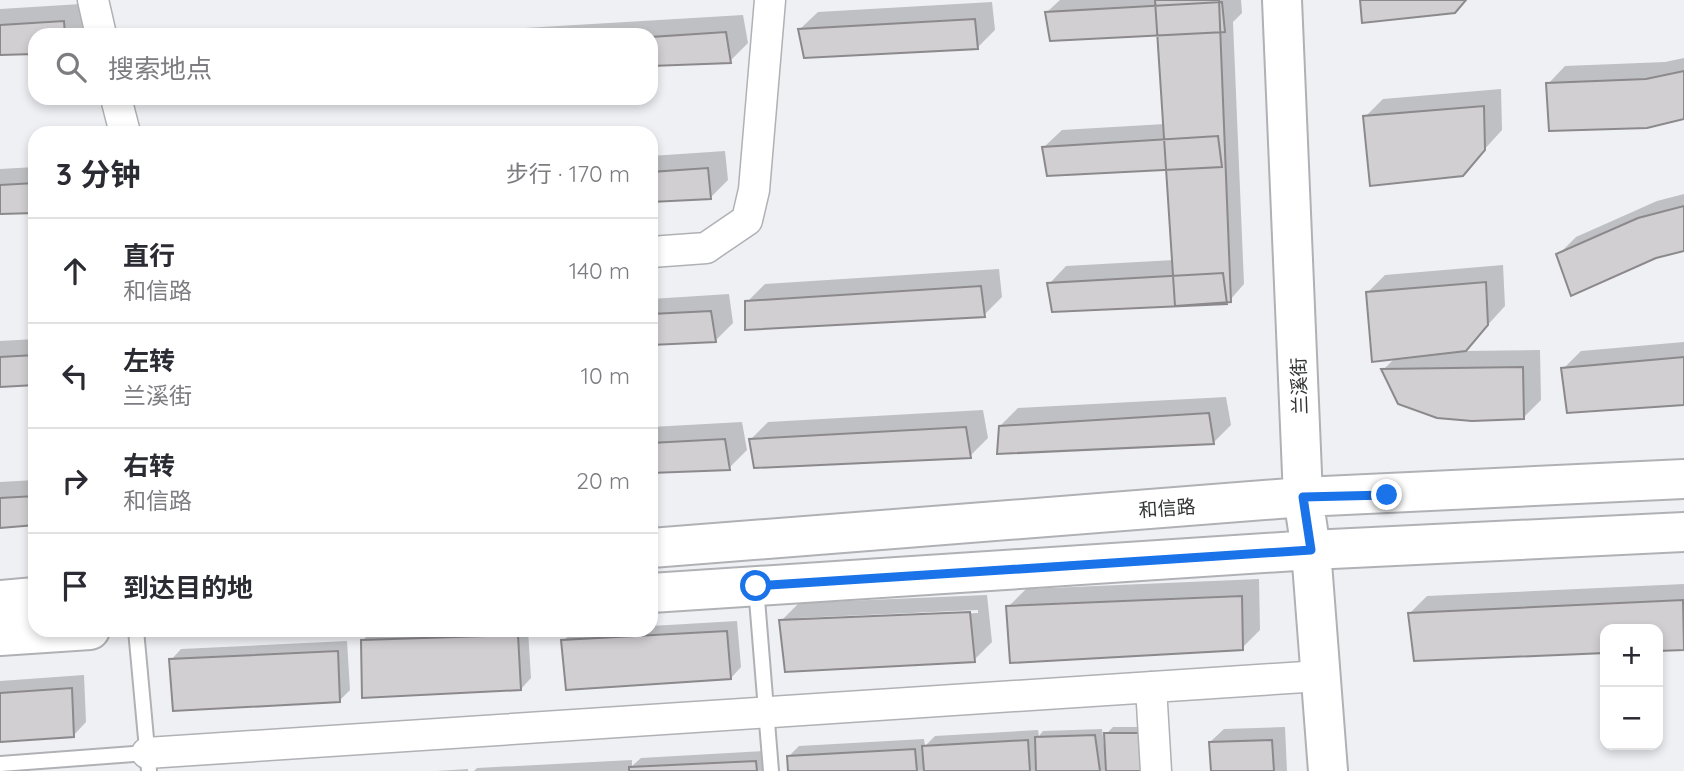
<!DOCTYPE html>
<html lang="zh">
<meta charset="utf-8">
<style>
:root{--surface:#fff;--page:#f2f2f3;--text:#2b2b33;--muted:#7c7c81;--line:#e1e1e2}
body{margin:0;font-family:Quicksand,"Noto Sans SC",sans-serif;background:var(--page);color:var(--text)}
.controls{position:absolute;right:21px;bottom:21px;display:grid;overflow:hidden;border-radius:14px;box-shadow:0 4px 10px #0003}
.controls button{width:63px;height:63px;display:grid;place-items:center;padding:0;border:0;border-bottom:2px solid var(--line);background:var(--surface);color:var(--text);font:35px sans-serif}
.stop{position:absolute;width:21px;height:21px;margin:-16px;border:5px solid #1a73e8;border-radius:50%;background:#fff}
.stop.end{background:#1a73e8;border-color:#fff;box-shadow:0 2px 7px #0008}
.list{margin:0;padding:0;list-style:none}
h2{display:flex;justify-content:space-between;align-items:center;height:91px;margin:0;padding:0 28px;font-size:30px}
h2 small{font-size:23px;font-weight:400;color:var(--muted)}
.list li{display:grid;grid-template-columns:46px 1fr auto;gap:21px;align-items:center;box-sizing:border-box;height:105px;padding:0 28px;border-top:2px solid var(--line)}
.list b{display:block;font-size:26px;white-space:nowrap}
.list p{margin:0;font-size:23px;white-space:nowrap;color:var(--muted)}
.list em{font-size:23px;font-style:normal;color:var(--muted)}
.icon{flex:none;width:38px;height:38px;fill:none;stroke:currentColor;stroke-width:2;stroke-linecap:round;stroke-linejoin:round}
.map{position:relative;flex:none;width:1684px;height:771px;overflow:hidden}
.search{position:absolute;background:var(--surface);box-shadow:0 4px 10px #0003;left:28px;top:28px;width:630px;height:77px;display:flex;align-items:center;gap:18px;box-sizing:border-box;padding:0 24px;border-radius:21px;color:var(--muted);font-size:26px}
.panel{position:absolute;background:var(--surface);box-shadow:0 4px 10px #0003;left:28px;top:126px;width:630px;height:511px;border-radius:21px}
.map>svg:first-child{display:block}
.shadow{fill:#0003;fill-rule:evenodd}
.building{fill:#d2cfd2;stroke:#8c898c;stroke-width:2}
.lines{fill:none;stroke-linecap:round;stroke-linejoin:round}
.lane-casing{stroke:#b0b1b5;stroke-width:18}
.street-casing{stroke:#b0b1b5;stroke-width:33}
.secondary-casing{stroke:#b0b1b5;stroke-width:42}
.lane{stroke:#fff;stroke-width:14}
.street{stroke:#fff;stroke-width:30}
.secondary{stroke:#fff;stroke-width:38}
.route{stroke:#1a73e8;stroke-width:9}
.labels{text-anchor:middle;stroke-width:6;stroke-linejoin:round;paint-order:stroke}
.street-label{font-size:19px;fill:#323334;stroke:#fff}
</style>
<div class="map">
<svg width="1684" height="771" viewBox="0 0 1684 771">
<rect width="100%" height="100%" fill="#eff0f4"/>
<!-- shadow -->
<path class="shadow" d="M1060,0h181l1,13 -9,9 11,262 -14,16 -181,-16 17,-18 108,-6 -6,-92 -124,-21 18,-17 103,-6 -6,-90 -112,-22z
M992,2l3,28 -18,18 -177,-19 18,-17z
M81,4l3,29 -2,2h-47v17l-35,2v-45z
M743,15l5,28 -18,18 -79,3v-29h-151l6,-6z
M1684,58v59l-136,-33 17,-18 100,-4z
M1501,89l1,41 -40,44 -97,-57 18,-18z
M725,151l3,29 -17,17 -60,4v-45z
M35,167v44l-35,1v-43z
M1684,194v55l-126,6 18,-18 81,-36z
M1503,265l2,41 -41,45 76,-1 1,50 -18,18 -140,-48 13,-13 -29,-64 18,-18z
M999,269l3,28 -18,18 -237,-13 18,-18z
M729,294l4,29 -17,17 -65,3v-44z
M35,339v44l-35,2v-44z
M1684,342v62l-121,-35 18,-18z
M1226,397l5,28 -18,18 -213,-17 18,-18z
M983,410l5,28 -18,18 -219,-17 17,-17z
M742,422l5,28 -18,18 -78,4v-45z
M35,480v44l-35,2v-44z
M1259,579l1,51 -18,18 -234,-41 18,-18z
M1684,584v64l-26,1v-20h-53v22l-190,9 -6,-46 18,-18z
M987,595l5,47 -18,18 -193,-39 18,-18zM978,610v3l-180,8v-3z
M737,621l4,46 -10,11 -168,-37 11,-10 77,-1v-4z
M373,630h155l3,48 -10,11 -158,-49z
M347,641l3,49 -10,10 -169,-40 10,-11z
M84,675l2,47 -13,14 -73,5v-60z
M1113,727h37l-3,44h-357l-1,-15 10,-10 125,-7 1,7 10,-10 103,-6 1,6 4,-5 59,-2 2,17h3l-1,-12z
M1285,727l2,44h-75l-2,-29 14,-13z
M766,751l2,20h-294l3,-3 155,-8v6l9,-8z
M468,769v2h-32z"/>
<!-- building -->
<path class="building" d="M1155,0h64l12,302 -56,4z
M1360,0h106l-11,13 -93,10z
M1222,2l3,30 -175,9 -5,-29z
M975,19l3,30 -174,9 -6,-29z
M64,21l1,14h-30v19l-35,1v-30z
M726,32l5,31 -80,3v-29z
M1684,71v48l-37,9 -98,3 -3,-48 100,-4z
M1484,106l1,44 -22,26 -93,10 -7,-70z
M1218,136l4,31 -175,9 -5,-29z
M708,168l3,31 -60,3v-30z
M35,183v30l-35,1v-29z
M1684,206v45l-28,7 -85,38 -15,-42 82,-36z
M1223,273l4,31 -175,8 -5,-29z
M1486,282l2,43 -22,26 -94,11 -6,-70z
M981,286l4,31 -240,13v-29z
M711,311l5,31 -65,3v-31z
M35,355v30l-35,2v-30z
M1684,357v48l-117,8 -6,-45z
M1523,367l1,52 -52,2 -35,-3 -39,-14 -17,-35z
M1209,413l5,31 -217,10 2,-28z
M966,427l5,31 -217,10 -5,-29z
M725,439l5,31 -79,3v-30z
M35,496v29l-35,3v-30z
M1242,596l1,54 -233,13 -4,-57z
M1683,600l1,50 -26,1v-22h-53v24l-191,8 -6,-48z
M970,612l5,50 -190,10 -6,-52z
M727,631l4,48 -165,11 -5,-50z
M518,635l3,55 -159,8 -1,-58z
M338,651l2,51 -167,9 -4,-52z
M72,688l2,49 -74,5v-49z
M1104,733h40l-2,38h-36z
M1095,735l5,36h-64l-1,-34z
M1028,740l2,31h-106l-2,-25z
M1272,740l2,31h-63l-2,-29z
M915,749l2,22h-129l-1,-15z
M756,761l1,10h-128v-4z"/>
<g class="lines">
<!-- lane casing -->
<g class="lane-casing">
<path id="lane" d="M756,587l15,184
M136,630l13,141
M0,764l147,-11"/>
</g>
<!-- street casing -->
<g class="street-casing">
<path id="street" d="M93,0l8,35
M116,98l9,35
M651,252l55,-4 41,-28 7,-30 16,-190
M1151,687l5,84
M147,753l1173,-77"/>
</g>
<!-- secondary casing -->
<g class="secondary-casing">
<path id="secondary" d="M1282,0l21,497 8,53 17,221
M651,548l652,-51 381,-18
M651,593l660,-43 373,-18
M0,600l35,-3
M0,636l90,-6"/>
</g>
<!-- lane -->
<use href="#lane" class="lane"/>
<!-- street -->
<use href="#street" class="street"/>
<!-- secondary -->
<use href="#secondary" class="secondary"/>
</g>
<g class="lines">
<!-- route -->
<path class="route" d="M756,586l555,-36 -8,-53 84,-2"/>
</g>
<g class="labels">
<!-- street labels -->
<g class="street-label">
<text transform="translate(1299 386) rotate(-92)" y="7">兰溪街</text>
<text transform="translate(1167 508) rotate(-4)" y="7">和信路</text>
</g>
</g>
</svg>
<div class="controls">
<button>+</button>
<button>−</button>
</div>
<div class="stop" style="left:756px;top:586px"></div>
<div class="stop end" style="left:1387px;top:495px"></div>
<div class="search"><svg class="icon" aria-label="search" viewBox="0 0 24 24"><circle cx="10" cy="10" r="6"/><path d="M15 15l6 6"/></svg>搜索地点</div>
<section class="panel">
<h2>3 分钟<small>步行 · 170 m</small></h2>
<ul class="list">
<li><svg class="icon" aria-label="ahead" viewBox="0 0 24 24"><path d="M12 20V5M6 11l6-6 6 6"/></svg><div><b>直行</b><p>和信路</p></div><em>140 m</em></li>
<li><svg class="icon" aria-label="left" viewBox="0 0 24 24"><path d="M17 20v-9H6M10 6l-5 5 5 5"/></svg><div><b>左转</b><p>兰溪街</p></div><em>10 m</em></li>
<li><svg class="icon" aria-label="right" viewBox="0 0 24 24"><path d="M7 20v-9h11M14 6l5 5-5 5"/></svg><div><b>右转</b><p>和信路</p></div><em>20 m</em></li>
<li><svg class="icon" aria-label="arrive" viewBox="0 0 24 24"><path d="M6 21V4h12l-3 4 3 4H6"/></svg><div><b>到达目的地</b></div></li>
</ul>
</section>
</div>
